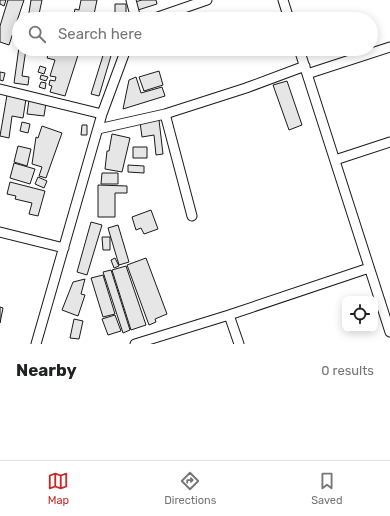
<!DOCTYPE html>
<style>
:root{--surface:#fff;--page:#f2f2f2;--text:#202124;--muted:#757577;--line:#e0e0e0;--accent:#c62828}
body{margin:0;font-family:Rubik,sans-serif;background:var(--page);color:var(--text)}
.controls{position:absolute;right:12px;bottom:12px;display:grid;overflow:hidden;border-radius:8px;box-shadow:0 2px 10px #0003}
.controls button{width:36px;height:36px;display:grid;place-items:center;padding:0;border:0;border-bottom:1px solid var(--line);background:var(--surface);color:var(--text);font:20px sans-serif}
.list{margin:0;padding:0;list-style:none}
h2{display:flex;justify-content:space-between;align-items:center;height:52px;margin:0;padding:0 16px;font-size:17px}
h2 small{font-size:13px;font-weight:400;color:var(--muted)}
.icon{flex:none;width:22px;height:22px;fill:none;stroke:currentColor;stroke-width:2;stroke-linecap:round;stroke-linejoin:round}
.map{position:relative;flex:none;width:390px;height:344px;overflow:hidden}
.search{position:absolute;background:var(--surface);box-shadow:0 2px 10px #0003;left:12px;right:12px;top:12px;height:44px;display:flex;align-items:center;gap:10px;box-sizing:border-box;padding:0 14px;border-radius:22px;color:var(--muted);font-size:15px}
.sheet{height:116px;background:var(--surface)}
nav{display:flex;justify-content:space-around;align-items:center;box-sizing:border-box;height:56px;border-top:1px solid var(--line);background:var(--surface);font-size:11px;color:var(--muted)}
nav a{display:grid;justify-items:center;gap:2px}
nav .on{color:var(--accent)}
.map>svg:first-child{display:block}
.building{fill:#e6e6e6;stroke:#1a1a1a}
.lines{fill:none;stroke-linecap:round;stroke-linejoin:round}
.street-casing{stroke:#1a1a1a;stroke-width:11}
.street{stroke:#fff;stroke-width:9}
</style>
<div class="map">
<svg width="390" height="344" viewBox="0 0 390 344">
<rect width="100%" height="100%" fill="#fff"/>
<!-- building -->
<path class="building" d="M0,0h6l-2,6 -4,-2z
M8,0h16l-15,45 -9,-3v-16z
M31,0h11l-4,19h-10z
M81,0h16l-4,19h-20l2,-10 4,1z
M142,0h14l1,4 -19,6 -3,-8z
M115,4h11v9h-11z
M19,47v2h7l-4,27 7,1 -1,8 -14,-2z
M47,49h33l-15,47 -15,-4 2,-6 -3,-1 1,-5 5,1 1,-4 -6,-1 5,-16 -8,-2 2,-6 -3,-1z
M105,49h8l-14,47 -8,-2z
M40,66l6,2 -2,6 -6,-2z
M159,71l4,14 -19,6 -5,-14z
M0,72l5,1 -2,8 -3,-1z
M41,75l7,2 -2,4 -6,-2z
M136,77l5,16 21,-6 3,9 -42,13 6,-29z
M287,81l15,44 -13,5 -16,-45z
M41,82l5,1 -1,6 -6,-2z
M7,95l19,4 -3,19 -11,-2 -3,22 -9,-2z
M29,100l17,3 -2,13 -17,-2z
M159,120l4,34 -7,1 -2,-20 -12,2 -2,-15z
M22,122l8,2 -2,9 -8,-2z
M82,125h5v10h-6z
M42,126l20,7 -16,45 -7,-2 3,-9 -10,-3 4,-27 2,1z
M112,134l18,4 -8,34 -17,-3 2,-18h2z
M18,146l13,3 -4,17 -13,-4z
M133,147h14v11h-14z
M14,163l21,6 -5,15 -20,-6z
M128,165l16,1v7l-16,-1z
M102,173h16v11h-17z
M38,177l9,4 -3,7 -9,-4z
M10,182l35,9 -7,25 -9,-2 3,-11 -17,-4 1,-3 -9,-2z
M98,185l29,1v7h-12v24h-17z
M151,210l7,19 -14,5 -3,-6 -5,2 -4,-13z
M91,222l11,3 -15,50 -10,-3z
M118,225l11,37 -10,3 -11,-37z
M102,237h8v13h-7z
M115,258l4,8 -5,2 -3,-8z
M146,258l21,56 -12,5 1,3 -7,3 -22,-60z
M126,266l20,59 -15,5 -19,-60z
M111,270l19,60 -7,3 -20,-61z
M103,275l12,39 -12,3 -12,-39z
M85,279l-4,15 4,1 -7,21 -16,-6 11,-28z
M0,307l3,1 -3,15z
M115,315l6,16 -13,4 -6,-16z
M74,319l9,2 -4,18 -9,-1z"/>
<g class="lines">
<!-- street casing -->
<g class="street-casing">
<path id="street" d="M131,0l5,19
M283,0l6,19
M152,19l55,-19
M299,49l91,283
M307,74l83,-27
M0,89l102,25
M165,114l27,102
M98,129l67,-15 81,-26 59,-22
M335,160l55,-18
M0,232l64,16
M36,344l66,-230 24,-65
M135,344l94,-29
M239,344l-10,-29 140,-47"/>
</g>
<!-- street -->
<use href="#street" class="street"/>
</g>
</svg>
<div class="controls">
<button><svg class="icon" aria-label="locate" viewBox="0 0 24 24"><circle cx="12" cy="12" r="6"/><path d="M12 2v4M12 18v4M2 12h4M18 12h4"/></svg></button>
</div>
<div class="search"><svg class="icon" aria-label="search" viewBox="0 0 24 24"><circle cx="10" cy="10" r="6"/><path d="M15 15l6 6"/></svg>Search here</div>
</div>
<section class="sheet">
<h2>Nearby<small>0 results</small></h2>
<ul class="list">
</ul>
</section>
<nav>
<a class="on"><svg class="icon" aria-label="map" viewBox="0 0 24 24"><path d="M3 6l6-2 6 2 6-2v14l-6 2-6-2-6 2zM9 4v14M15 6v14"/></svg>Map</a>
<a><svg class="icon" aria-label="directions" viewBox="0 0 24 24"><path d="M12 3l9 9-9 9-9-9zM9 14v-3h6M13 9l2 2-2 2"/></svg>Directions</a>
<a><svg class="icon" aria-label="saved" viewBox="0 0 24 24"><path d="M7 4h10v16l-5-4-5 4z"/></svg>Saved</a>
</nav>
